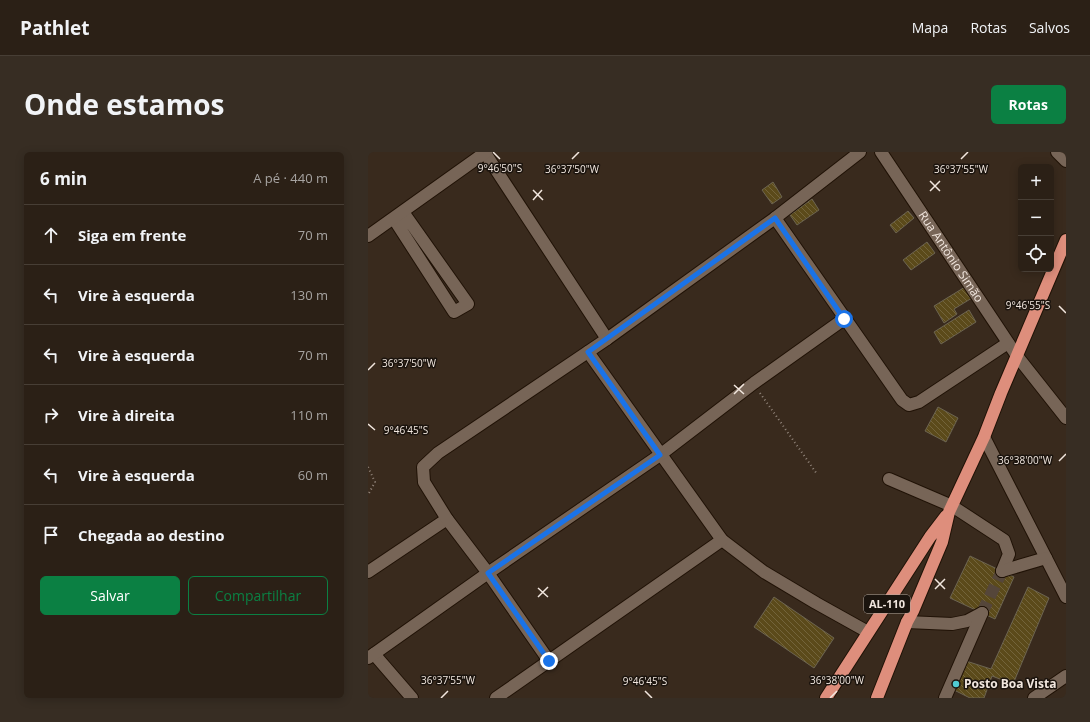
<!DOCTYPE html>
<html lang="pt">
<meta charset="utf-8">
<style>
:root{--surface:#2b2016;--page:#372d23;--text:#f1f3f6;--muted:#a6a3a1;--line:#473e35;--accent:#0b8043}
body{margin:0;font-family:"Open Sans",sans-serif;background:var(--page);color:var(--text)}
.controls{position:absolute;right:12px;top:12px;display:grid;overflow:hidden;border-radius:6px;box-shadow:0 2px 10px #0003}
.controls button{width:36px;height:36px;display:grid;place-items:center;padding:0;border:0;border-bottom:1px solid var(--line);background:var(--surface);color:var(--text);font:20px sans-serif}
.stop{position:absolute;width:12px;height:12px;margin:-9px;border:3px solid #1a73e8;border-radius:50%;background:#fff}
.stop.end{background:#1a73e8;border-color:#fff;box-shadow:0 1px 4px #0008}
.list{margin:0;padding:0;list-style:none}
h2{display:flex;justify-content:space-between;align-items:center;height:52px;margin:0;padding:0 16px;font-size:17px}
h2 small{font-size:13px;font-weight:400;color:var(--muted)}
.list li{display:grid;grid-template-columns:26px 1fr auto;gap:12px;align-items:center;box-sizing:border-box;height:60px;padding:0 16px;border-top:1px solid var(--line)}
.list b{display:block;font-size:15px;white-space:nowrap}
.list em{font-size:13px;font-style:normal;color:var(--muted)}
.actions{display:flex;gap:8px;padding:12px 16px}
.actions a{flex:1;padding:9px 0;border:1px solid var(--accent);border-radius:6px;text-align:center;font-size:14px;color:var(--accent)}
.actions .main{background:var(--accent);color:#fff}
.icon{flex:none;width:22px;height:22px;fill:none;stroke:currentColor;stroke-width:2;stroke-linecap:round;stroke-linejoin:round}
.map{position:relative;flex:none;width:698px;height:546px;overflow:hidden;border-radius:6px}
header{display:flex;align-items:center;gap:24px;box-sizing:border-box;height:56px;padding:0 20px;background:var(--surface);border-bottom:1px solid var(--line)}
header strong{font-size:19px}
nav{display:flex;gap:22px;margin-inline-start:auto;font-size:14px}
.intro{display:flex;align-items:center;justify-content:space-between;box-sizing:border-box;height:96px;padding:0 24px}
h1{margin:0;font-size:28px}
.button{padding:10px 18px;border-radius:6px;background:var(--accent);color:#fff;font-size:14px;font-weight:700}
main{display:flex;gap:24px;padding:0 24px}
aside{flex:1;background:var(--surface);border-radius:6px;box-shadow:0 2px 10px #0003}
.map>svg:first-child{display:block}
.building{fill:url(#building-back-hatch);stroke:#6c6451}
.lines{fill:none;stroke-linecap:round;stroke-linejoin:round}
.minor-tunnel{stroke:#55463a;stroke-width:12;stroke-dasharray:12 6;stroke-linecap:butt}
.minor-casing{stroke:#201206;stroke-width:14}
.highway-casing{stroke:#201206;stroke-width:14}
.path{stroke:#93867c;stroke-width:2;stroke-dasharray:1 3;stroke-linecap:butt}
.minor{stroke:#776557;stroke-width:12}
.highway{stroke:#de8e7c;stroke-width:12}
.route{stroke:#1a73e8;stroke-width:5}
.ticks{fill:none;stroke:#f2e7df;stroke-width:1.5}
.poi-dot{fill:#51ccd3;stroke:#1b140e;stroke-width:1.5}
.labels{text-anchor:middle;stroke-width:3;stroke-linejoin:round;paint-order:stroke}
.shield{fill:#1b140e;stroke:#b2a8a0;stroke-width:1}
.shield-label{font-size:11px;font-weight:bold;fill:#f2e7df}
.street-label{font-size:12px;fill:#f2e7df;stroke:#1b140e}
.poi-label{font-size:12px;font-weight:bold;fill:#f2e7df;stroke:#1b140e;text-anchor:start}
.ticks-label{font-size:10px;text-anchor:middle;fill:#f2e7df;stroke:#1b140e;stroke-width:3;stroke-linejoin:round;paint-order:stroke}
</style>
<header>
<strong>Pathlet</strong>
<nav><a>Mapa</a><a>Rotas</a><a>Salvos</a></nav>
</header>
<div class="intro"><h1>Onde estamos</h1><a class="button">Rotas</a></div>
<main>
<aside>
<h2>6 min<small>A pé · 440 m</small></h2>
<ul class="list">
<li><svg class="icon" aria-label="ahead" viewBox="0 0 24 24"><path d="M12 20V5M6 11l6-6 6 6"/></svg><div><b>Siga em frente</b></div><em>70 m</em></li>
<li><svg class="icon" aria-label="left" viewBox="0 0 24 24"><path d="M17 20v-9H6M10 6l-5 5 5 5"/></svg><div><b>Vire à esquerda</b></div><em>130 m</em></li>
<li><svg class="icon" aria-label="left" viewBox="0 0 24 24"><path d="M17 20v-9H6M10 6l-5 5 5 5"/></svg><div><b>Vire à esquerda</b></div><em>70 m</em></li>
<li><svg class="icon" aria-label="right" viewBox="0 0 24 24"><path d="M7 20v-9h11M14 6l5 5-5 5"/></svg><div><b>Vire à direita</b></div><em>110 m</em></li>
<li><svg class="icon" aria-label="left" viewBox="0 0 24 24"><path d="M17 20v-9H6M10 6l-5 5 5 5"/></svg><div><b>Vire à esquerda</b></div><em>60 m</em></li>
<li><svg class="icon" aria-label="arrive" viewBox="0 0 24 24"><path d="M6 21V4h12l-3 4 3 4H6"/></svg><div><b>Chegada ao destino</b></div></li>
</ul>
<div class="actions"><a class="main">Salvar</a><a>Compartilhar</a></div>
</aside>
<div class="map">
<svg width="698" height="546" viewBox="0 0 698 546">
<defs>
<pattern id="building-back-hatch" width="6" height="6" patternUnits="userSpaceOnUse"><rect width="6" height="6" fill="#5b4a1a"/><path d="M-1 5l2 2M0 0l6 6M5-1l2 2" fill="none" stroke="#73643b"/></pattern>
</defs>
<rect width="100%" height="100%" fill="#392a1d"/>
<!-- building -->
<path class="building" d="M405,30l9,15 -10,7 -10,-14z
M444,47l7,11 -22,15 -7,-10z
M540,59l6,7 -18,15 -6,-8z
M559,90l8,11 -24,17 -8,-10z
M597,135l7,11 -18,11 3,5 -13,9 -10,-17z
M601,158l7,12 -35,22 -7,-12z
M570,255l20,11 -12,24 -21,-11z
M602,404l44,21 -19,42 -45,-21z
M660,435l21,11 -36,86 -21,-8 -8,22h-14l-18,-9 11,-29 28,9z
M406,445l60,41 -20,30 -60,-41z"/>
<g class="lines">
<!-- minor-tunnel -->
<path class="minor-tunnel" d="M614,461l20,-42"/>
<!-- minor casing -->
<g class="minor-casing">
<g id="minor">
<path id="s1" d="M513,0l136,204 49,62"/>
<path d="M689,0l9,9"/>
<path d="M117,1l122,186"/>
<path d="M407,66l127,182 7,5 10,-3 89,-59"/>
<path d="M26,67l60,93 14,-8 -65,-92"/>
<path d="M0,84l118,-84"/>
<path d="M220,200l134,188 42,32 52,31 52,29"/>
<path d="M616,285l82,160"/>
<path d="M521,327l63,27 52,34 5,14 -7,17"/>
<path d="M634,419l44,-13"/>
<path d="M0,420l79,-53"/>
<path d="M539,470l45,2 15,-3 15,-8"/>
<path d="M6,502l38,44"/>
<path d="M0,506l120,-85 172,-118 94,-72 90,-64"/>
<path d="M181,509l-61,-88 -41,-54 -23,-37 -1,-15 15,-14 169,-114 168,-121 85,-66"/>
<path d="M128,546l226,-158"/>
<path d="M577,546l37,-85"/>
<path d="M666,546l32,-22"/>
</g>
</g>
<!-- highway casing -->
<g class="highway-casing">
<path id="highway" d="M458,546l104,-161 16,-21
M509,546l30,-76 6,-11 29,-69 7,-30 35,-75 17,-44 65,-153"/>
</g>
<!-- path -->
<path class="path" d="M392,241l57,81
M0,315l7,15 -7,13"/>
<!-- minor -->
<use href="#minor" class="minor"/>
<!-- highway -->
<use href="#highway" class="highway"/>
</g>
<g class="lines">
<!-- route -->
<path class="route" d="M181,509l-61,-88 172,-118 -72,-103 187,-134 69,101"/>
</g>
<!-- ticks -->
<path class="ticks" d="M125,0l7,7M204,7l7,-7M593,7l7,-7M562,29l10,10M165,38l10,10M562,39l10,-10M165,48l9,-10M691,154l7,7M0,218l7,-7M366,233l10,9M366,242l10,-10M0,272l7,6M691,309l7,-7M567,427l10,10M170,436l10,9M567,437l10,-10M170,445l10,-10M277,539l7,7M73,546l7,-7M462,546l7,-7"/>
<!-- markers -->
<circle class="poi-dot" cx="588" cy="532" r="4"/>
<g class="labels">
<!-- shield labels -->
<rect class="shield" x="496" y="443" width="46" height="18" rx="3"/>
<g class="shield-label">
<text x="519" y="456">AL-110</text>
</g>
<!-- street labels -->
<g class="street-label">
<text dy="4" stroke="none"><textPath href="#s1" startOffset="126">Rua Antônio Simão</textPath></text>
</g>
<!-- poi labels -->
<g class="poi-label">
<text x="596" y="536">Posto Boa Vista</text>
</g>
</g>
<g class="ticks-label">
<text x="132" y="20">9°46'50"S</text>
<text x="204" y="21">36°37'50"W</text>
<text x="593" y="21">36°37'55"W</text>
<text x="660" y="157">9°46'55"S</text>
<text x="41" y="215">36°37'50"W</text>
<text x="38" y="282">9°46'45"S</text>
<text x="657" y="312">36°38'00"W</text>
<text x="80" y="532">36°37'55"W</text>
<text x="469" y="532">36°38'00"W</text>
<text x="277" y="533">9°46'45"S</text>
</g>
</svg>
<div class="controls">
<button>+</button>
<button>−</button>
<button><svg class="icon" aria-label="locate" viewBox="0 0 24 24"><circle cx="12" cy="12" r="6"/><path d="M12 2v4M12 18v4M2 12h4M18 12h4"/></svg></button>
</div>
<div class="stop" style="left:476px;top:167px"></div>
<div class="stop end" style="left:181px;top:509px"></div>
</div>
</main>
